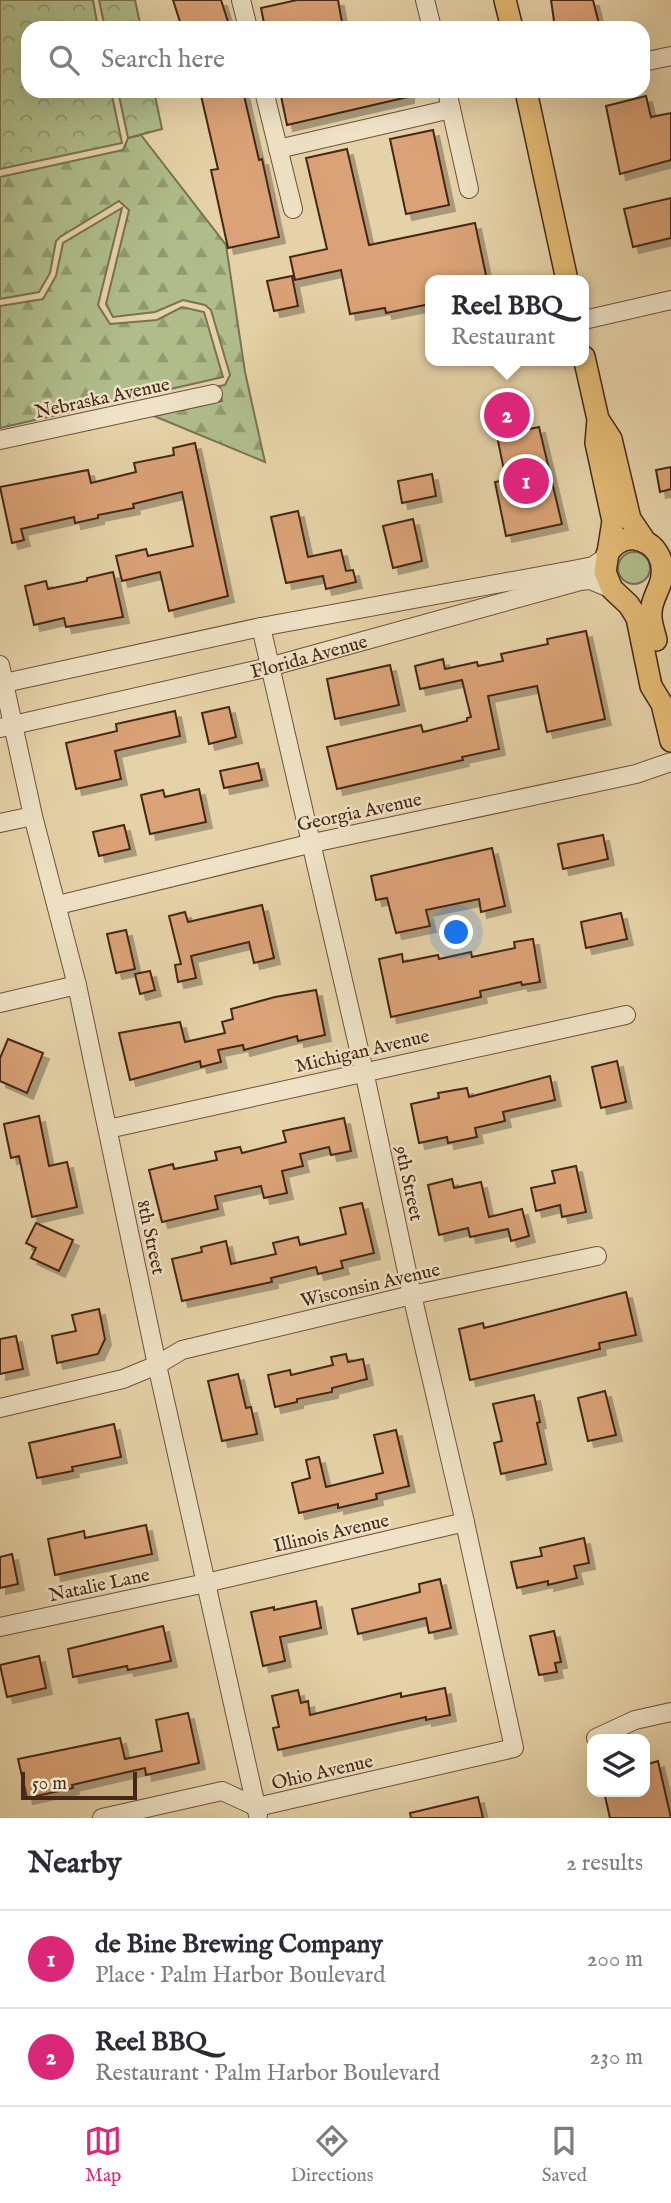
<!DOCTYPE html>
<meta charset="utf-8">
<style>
:root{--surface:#fff;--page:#f2f2f3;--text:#2b2b33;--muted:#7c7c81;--line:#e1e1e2;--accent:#db2777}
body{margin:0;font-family:"IM FELL English",serif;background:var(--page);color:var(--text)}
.controls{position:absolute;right:21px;bottom:21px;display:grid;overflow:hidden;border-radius:14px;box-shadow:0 7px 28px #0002}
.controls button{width:63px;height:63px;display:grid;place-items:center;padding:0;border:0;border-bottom:2px solid var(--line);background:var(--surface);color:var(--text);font:35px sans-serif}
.scale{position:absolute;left:21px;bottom:18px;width:116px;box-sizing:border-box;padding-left:7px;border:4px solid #452817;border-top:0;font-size:19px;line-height:24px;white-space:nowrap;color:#452817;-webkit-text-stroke:5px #efe2c6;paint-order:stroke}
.you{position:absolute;left:457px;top:933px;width:24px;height:24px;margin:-18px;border:5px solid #fff;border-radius:50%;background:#1a73e8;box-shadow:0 0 0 10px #1a73e833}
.badge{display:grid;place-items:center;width:46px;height:46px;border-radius:50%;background:var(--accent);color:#fff;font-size:23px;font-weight:700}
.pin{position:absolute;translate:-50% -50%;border:4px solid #fff;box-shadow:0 2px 7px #0006}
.popup{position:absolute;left:425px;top:275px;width:164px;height:91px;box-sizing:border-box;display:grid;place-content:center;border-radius:14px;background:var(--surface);filter:drop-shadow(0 2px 5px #0005);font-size:23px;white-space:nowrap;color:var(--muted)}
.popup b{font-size:26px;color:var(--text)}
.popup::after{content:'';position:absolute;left:50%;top:100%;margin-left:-14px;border:14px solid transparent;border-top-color:var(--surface)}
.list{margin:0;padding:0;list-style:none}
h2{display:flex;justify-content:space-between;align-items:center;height:91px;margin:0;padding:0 28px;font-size:30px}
h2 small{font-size:23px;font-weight:400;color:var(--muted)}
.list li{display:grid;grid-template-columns:46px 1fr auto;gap:21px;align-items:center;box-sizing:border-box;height:98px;padding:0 28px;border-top:2px solid var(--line)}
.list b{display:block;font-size:26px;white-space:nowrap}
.list p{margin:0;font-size:23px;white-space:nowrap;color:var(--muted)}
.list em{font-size:23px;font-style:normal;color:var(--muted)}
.icon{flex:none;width:38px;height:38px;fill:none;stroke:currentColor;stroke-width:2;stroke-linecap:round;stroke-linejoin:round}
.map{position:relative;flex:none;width:671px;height:1818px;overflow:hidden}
.search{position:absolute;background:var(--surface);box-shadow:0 7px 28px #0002;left:21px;right:21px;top:21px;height:77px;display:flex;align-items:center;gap:18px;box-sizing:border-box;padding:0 24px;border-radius:21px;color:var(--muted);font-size:26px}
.sheet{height:287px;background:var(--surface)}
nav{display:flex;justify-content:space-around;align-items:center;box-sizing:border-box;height:98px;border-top:2px solid var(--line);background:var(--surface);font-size:19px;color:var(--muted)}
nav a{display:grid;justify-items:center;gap:4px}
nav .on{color:var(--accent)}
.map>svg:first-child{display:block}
.grass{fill:#b0bd8b;stroke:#7a7251;stroke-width:2}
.forest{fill:url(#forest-firs);stroke:#7a7251;stroke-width:2}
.park{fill:url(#park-crowns);stroke:#7a7251;stroke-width:2}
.building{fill:#daa276;stroke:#452817;stroke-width:2;filter:url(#shadow)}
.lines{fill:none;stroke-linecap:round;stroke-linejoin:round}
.minor-casing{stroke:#6d523b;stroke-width:20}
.major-casing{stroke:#452817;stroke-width:24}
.minor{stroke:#efe2c6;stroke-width:18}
.major{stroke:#e3b974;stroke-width:21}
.labels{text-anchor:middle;stroke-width:5;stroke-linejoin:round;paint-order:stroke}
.street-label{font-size:19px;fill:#452817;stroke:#efe2c6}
</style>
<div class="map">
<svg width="671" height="1818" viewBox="0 0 671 1818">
<defs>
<pattern id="forest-firs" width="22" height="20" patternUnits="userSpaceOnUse" patternTransform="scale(1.75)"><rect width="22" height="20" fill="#b0bd8b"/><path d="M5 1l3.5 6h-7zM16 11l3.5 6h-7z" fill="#919a71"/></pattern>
<pattern id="park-crowns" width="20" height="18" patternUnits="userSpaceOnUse" patternTransform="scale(1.75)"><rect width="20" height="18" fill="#b0bd8b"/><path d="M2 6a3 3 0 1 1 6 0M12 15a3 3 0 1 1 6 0" fill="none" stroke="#919a71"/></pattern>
<filter id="shadow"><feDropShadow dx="6" dy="6" stdDeviation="0" flood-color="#0004"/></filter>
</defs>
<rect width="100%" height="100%" fill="#e6d2a8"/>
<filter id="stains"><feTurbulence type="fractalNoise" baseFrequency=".00286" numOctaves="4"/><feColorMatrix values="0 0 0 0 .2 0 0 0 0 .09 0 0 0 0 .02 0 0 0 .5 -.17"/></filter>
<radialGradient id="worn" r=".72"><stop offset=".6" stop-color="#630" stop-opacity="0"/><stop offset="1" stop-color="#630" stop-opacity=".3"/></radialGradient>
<!-- grass -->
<path class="grass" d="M618 568a16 16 0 1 1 32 0a16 16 0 1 1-32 0Z"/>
<!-- forest -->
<path class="forest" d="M141,135l85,110 19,127 20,90 -111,-46 68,-15 -3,-15 6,-1 5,-10 -19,-65 -6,-5 -22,-5 -28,12 -42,5 -7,-13 23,-94 -10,-9 -59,36 -4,4 -6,32 -11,19 -39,7v-122l123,-27 5,-12z
M122,208l-24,97 12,19 47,-4 25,-13 22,5 19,65 -223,51v-122l43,-7 13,-23 7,-33z"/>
<!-- park -->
<path class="park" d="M0,0h93l5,28h-70v63h83l11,52 -122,26z
M99,0h36l6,28h-36z
M118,91h36l8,38 -34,9z"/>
<!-- building -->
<path class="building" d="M173,0h48l9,28h-48z
M297,0h41l5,28h-78l-4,-20z
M551,0h42l7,28h-45z
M200,91h43l16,69 3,-1 17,78 -51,11 -17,-78 7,-1z
M280,91h128v6l-121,28z
M646,96l5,21 20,-4v47l-51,14 -14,-68z
M433,130l16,75 -43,9 -16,-75z
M347,149l22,96 106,-22 12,57h-57v24l-44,9 -1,-5 -35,6 -9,-44 -46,10 -5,-23 37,-8 -21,-91z
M671,198v40l-38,9 -9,-38z
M292,276l6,30 -24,5 -7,-30z
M539,427l23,97 -56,12 -11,-54 11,-2 -9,-44z
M195,443l33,153 -59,15 -9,-39 -38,9 -6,-25 30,-7 2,7 45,-10 -11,-54 -49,12 1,4 -36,7v3l-23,5 -1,-6 -53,12 3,11 -12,3 -12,-56 88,-17 3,13 45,-11 -2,-9 40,-8 -1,-7z
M671,467v22l-11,3 -4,-22z
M432,474l4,22 -34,7 -4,-22z
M298,511l10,46 33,-7 5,21 7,-1 3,12 -30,7 -3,-13 -37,7 -15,-66z
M413,519l9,42 -29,7 -10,-42z
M113,572l10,45 -57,10 -2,-9 -30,7 -9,-39 21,-5 2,8 39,-8v-3z
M586,631l19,88 -58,13 -10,-46 -49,10 11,53 -37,8 1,3 -126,29 -10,-42 94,-22 2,7 44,-11v-3l4,-1 -9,-37 -42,9 -5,-23 28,-7 2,10 32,-7 1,4 25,-5 -2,-7 47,-10 -1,-5z
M390,665l9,40 -64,14 -8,-40z
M229,707l7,30 -27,7 -7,-31z
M175,711l5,25 -65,15 6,28 -45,10 -10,-46 51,-12 -1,-7z
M258,763l4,17 -38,8 -4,-17z
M199,789l7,33 -56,12 -9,-39 22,-5 2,7z
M124,825l6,24 -31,7 -6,-24z
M603,835l5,24 -45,10 -5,-25z
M492,848l13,58 -24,6 -2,-13 -53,11 4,16 -34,7 -9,-35 -11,2 -5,-24z
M262,905l12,53 -20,5 -5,-21 -58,14 5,22 -18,4 -3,-17 6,-1 -12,-48 16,-4 3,10z
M621,913l6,26 -41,9 -5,-26z
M126,930l9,39 -19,4 -9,-39z
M533,939l7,43 -18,3 -1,-3 -41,9 1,6 -90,20 -12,-58 23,-5 1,8 35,-7 1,4 32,-7 1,5 43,-9 -1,-6z
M150,971l5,19 -15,4 -5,-20z
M316,990l9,45 -27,6 -1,-5 -53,14 -1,-5 -25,5 3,12 -20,5 -1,-6 -70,19 -11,-47 61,-11 5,20 40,-9 -3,-11 11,-3 -2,-10 44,-12z
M8,1039l35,14 -16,40 -27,-12v-23z
M617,1061l9,41 -25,6 -9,-41z
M550,1076l5,24 -52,12 2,9 -30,7 2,9 -29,6 -1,-6 -28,6 -8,-39 28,-6 -1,-5 29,-5 2,9z
M39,1116l10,50 18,-4 10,45 -45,10 -13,-61 -8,2 -7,-34z
M344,1118l7,33 -20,4 -2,-8 -29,7 3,12 -21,5 5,22 -23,5 -3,-12 -46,10 3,13 -56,13 -13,-52 24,-6 1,5 43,-9 -2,-8 25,-5 2,6 44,-11 -3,-11z
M576,1166l10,46 -24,5 -2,-12 -24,6 -5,-23 24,-5 -3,-12z
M452,1179l2,9 27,-6 8,35 33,-8 7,27 -18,5 -3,-12 -38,8 -2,-9 -29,7 -11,-50z
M362,1203l12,50 -33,8 2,7 -25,6 -2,-7 -45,11 1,4 -90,19 -10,-42 30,-7 -1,-5 25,-6 5,23 45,-10 -3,-11 25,-6 2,8 46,-11 -6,-26z
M36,1223l37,17 -14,31 -28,-13 5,-10 -10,-5z
M626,1292l10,43 -37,8 1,6 -130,31 -11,-51 24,-6 1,5z
M99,1309l6,30 -7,15 -41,9 -5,-27 24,-5 -4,-16z
M16,1336l7,33 -23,5v-35z
M346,1354l2,8 15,-3 4,20 -35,9v4l-35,7v3l-22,5 -7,-32 22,-5 1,5 42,-10 -2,-8z
M238,1374l8,34 5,-1 6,27 -35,7 -14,-60z
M605,1391l11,44 -28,6 -10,-43z
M534,1395l6,27 -3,1 9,41 -45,10 -7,-31 8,-2 -9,-37z
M114,1424l7,33 -49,10 1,4 -36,7 -8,-35z
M396,1430l13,56 -33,8 1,5 -39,9v-4l-39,9 -7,-30 18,-5 -4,-18 13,-3 7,30 57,-14 -9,-38z
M146,1525l6,29 -97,21 -7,-36 36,-8 1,7z
M584,1538l5,25 -15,3 3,12 -29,7v-4l-31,7 -6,-26 31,-6 -2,-8z
M12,1554l6,30 -18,4v-31z
M440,1579l11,49 -22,5 -3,-15 -68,16 -6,-25 68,-17 -1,-8z
M316,1601l5,27 -41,9 5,24 -22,5 -12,-54 23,-5v3z
M163,1626l8,35 -43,9 -1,-4 -54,11 -5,-28z
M554,1631l7,31 -6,1 2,9 -18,3 -9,-39z
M39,1656l7,32 -39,9 -7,-32z
M445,1688l5,27 -24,5v-3l-148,33 -5,-22 6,-1 -7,-31 26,-6 3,13 7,-2 2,14 91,-22v4z
M188,1713l11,50 -53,12 -1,-7 -73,17 1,3 -46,10 -9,-39 102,-21 5,21 37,-8 -6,-31z
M658,1761l13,57h-61l-6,-26h41v-27z
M478,1797l5,21h-72l-1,-5z"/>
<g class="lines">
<!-- minor casing -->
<g class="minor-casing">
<g id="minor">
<path d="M241,0l7,28"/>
<path d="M425,0l7,28"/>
<path d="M643,62l28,-6"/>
<path d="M264,91l29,118"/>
<path d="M447,91l22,98"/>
<path d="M278,149l173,-40"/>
<path d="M584,320l87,-20"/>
<path d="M0,440l213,-46"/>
<path d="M0,665l33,151 44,169 80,380 101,450"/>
<path d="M0,684l261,-57 317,-58 15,-3 12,-8"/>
<path id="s1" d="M0,728l269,-61 311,-86 10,-1 22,9"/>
<path d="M0,823l33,-7"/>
<path d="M58,905l255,-62 323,-69 35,-12"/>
<path d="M0,1003l77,-18"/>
<path d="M108,1129l518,-114"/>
<path d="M0,1408l123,-29 34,-14 25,-15 230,-55 185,-39"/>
<path d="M0,1627l206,-44 259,-61"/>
<path d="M596,1738l39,-18 36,-8"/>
<path d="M102,1818l120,-27 35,16 257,-59 -50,-230 -52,-223 -48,-224 -103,-444"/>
</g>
</g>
<!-- major casing -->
<g class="major-casing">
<path id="major" d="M505,0l7,28
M526,91l41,189
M584,357l14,62 -2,24 17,78 -8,51 7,17 17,16 8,13 14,68 11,18 9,37
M598,419l13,20 19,80 15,22
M607,554c7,-10 16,-17 28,-15 21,3 31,22 26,42 -3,11 -10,20 -10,32 -1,8 3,18 5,27"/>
</g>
<!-- minor -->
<use href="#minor" class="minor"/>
<!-- major -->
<use href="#major" class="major"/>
</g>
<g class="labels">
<!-- street labels -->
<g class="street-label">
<text transform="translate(102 397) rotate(-12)" y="7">Nebraska Avenue</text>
<text dy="7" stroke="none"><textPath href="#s1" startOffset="317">Florida Avenue</textPath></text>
<text transform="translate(359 811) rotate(-12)" y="7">Georgia Avenue</text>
<text transform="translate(362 1050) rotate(-13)" y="7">Michigan Avenue</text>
<text transform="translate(410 1183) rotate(78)" y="7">9th Street</text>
<text transform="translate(152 1237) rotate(78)" y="7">8th Street</text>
<text transform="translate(370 1284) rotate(-13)" y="7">Wisconsin Avenue</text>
<text transform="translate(331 1532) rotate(-13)" y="7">Illinois Avenue</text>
<text transform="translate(99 1584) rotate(-12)" y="7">Natalie Lane</text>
<text transform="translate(322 1771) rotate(-13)" y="7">Ohio Avenue</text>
</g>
</g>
<rect width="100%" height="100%" filter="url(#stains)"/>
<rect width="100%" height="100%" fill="url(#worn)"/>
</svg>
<div class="controls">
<button><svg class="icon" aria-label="layers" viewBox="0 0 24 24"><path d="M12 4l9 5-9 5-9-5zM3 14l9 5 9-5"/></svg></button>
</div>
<div class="scale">50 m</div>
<div class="you"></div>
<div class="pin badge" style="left:526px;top:481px">1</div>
<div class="pin badge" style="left:507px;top:415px">2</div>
<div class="popup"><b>Reel BBQ</b>Restaurant</div>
<div class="search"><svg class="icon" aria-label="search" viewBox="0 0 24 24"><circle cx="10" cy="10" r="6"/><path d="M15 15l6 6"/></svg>Search here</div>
</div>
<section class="sheet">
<h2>Nearby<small>2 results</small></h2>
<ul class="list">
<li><span class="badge">1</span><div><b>de Bine Brewing Company</b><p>Place · Palm Harbor Boulevard</p></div><em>200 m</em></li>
<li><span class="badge">2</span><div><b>Reel BBQ</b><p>Restaurant · Palm Harbor Boulevard</p></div><em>230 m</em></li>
</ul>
</section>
<nav>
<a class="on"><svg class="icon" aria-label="map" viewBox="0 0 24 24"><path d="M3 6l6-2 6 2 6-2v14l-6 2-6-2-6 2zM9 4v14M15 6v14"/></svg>Map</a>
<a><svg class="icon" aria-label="directions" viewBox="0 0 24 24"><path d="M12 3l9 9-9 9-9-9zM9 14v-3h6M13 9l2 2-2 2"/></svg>Directions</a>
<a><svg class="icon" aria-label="saved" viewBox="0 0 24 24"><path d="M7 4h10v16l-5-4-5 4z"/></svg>Saved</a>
</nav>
